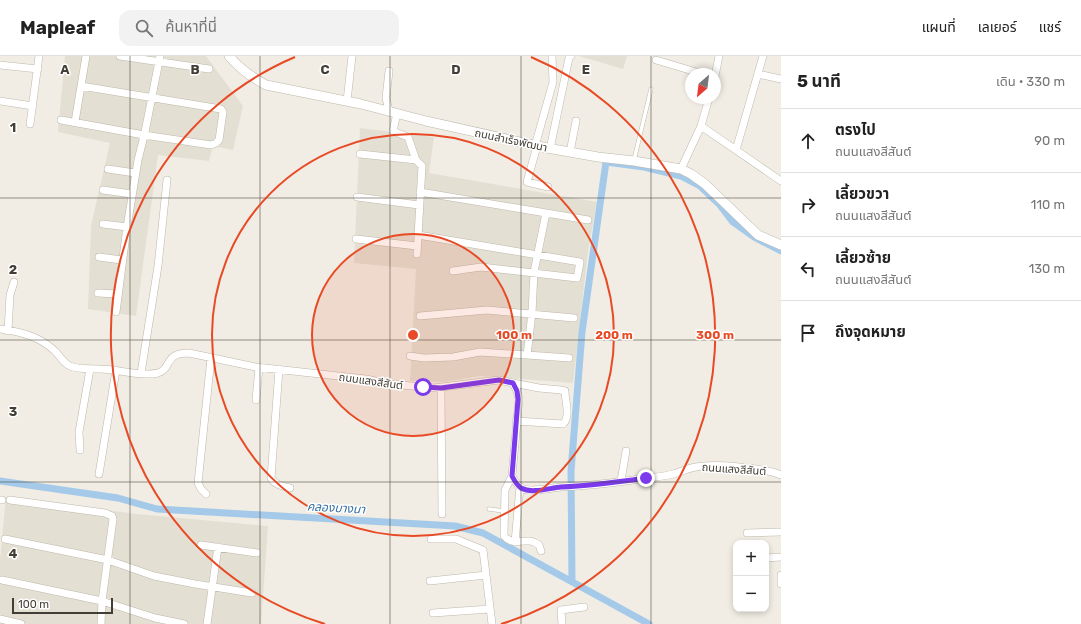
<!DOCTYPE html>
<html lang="th">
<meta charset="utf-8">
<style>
:root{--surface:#fff;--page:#f2f2f2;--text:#222;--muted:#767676;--line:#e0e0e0}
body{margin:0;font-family:Rubik,"Noto Sans Thai",sans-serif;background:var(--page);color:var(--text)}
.controls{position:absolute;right:12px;bottom:12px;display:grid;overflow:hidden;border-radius:8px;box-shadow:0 2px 6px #0003}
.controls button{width:36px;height:36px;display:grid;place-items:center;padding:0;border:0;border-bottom:1px solid var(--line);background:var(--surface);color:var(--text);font:20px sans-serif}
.compass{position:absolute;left:685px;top:12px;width:36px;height:36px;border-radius:50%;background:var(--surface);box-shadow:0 2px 6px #0003;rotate:208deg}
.scale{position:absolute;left:12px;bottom:10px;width:101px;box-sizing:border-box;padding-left:4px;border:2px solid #423e35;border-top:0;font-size:11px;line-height:14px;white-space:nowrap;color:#423e35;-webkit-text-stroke:3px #fff;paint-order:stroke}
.stop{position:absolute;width:12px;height:12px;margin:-9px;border:3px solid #7c3aed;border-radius:50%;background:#fff}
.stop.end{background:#7c3aed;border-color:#fff;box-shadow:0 1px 4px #0008}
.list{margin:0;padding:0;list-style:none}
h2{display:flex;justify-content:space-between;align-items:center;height:52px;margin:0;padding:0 16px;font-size:17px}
h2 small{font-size:13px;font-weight:400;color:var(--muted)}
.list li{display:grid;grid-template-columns:26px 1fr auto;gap:12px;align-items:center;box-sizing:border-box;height:64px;padding:0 16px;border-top:1px solid var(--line)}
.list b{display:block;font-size:15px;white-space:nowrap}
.list p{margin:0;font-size:13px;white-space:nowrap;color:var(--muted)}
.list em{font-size:13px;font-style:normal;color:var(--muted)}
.icon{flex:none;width:22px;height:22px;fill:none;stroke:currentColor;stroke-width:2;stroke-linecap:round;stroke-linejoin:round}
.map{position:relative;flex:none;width:781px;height:568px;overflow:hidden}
header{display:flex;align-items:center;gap:24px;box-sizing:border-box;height:56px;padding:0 20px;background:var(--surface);border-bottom:1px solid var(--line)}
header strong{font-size:19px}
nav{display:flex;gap:22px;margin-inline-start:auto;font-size:14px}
.search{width:280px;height:36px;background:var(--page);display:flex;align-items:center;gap:10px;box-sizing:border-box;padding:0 14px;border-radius:12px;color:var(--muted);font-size:15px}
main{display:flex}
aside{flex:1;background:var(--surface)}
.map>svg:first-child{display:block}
.residential{fill:#e4dfd3}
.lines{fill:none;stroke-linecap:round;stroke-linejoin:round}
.canal{stroke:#a5cae9;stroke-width:7}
.service-casing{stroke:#beb8ab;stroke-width:4.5}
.minor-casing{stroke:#beb8ab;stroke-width:8}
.tertiary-casing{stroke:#beb8ab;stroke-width:10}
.service{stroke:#fff;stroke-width:3.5}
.minor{stroke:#fff;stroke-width:7}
.tertiary{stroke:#fff;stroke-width:9}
.route{stroke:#7c3aed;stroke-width:5}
.grid{fill:none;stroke:#423e35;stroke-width:1;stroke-opacity:0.55}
.ring{fill:none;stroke:#e84a25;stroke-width:2}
.labels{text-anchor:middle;stroke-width:3;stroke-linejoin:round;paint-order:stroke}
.street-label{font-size:11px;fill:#423e35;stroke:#fff}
.water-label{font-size:12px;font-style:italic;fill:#3872a4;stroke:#fff}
.grid-label{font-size:13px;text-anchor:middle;font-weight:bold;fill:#423e35;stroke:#fff;stroke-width:3;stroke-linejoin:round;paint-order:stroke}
.centre{fill:#e84a25;stroke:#fff;stroke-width:2}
.ring-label{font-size:12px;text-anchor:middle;font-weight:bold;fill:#e84a25;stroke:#fff;stroke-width:3;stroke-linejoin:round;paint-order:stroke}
</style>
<header>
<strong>Mapleaf</strong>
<div class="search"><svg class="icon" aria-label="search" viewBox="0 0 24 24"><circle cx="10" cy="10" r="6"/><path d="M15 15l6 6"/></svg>ค้นหาที่นี่</div>
<nav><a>แผนที่</a><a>เลเยอร์</a><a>แชร์</a></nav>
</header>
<main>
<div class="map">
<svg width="781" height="568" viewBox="0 0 781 568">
<rect width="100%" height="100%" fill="#f1ede4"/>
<!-- residential -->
<path class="residential" d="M65,0h141l37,50 -10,44 -20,-4 -4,15 -51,-6 -22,161 -48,-7 3,-83 19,-83 -52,-11z
M579,0h48l-4,13z
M360,72l74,9 -5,36 168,29 -9,49 -15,132 -93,-7 -35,6 -35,-1 6,-112 -62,-6z
M6,441l131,17 131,12 -7,98h-261v-64z"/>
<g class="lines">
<!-- canal -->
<path class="canal" d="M0,425l118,17 39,11 298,17 28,7 166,91
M572,525l-1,-110 11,-139 24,-170 38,5 37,9 19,10 20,19 13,17 21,15 27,14"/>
<!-- service casing -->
<g class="service-casing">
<path id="service" d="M634,104l17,-71
M489,453l15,2"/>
</g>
<!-- minor casing -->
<g class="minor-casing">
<path id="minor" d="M120,0l89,13
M656,4l47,14
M0,9l38,4
M389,15l-3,27 3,13
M758,18l23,5
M715,20l4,-20
M0,45l33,5
M347,45l5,-45
M397,57l-4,18 15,6 8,23 6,6 -5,88
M61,64l83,15 67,10 5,-2 3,-3 4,-28 -2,-3 -140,-23
M75,66l11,-66
M30,68l9,-68
M701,70l80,55
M535,90l18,-64 -1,-26
M537,90l-10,36 21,5
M550,93l19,-91 2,-2
M736,94l27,-94
M570,96l6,-31
M360,98l56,6
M108,113l27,4
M681,113l20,-43 8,-28
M103,134l29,4
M420,136l168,28
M357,141l62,8
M103,168l24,3
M418,179l162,27 -3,16 -96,-11 -28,4
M356,183l61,7
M99,201l23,3
M98,237l19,1
M116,256l11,-85 11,-67 7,-28 15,-76
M420,260l67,-6 87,8
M0,273c21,3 39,7 55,22 5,5 9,13 15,15 8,4 21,2 30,3 16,0 42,8 58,4 15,-5 5,-20 31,-20l67,14 110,12 23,5 45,4 65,-8 14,3 4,8 2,8 -7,77c2,4 5,9 9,12 10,5 29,0 40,-1 26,-1 52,-4 79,-8 11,-2 22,-2 33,-5 8,-2 15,-6 23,-7 18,-4 69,1 85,8
M8,275l2,-36 4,-13
M527,299l42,3
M410,300l14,2 29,-1 27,-5 47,3 5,-42 2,-41 12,-59
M279,313l-8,109c4,7 11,8 19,10
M141,317l17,-107 9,-86
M513,327l26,5 22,2 4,1c0,10 6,26 -2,33l-47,-3
M441,332l1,126
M256,344l3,-33
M80,394l-1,-18 11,-63
M99,418l17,-104
M512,420l-7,14 -1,46c8,9 15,4 25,5 4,0 7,2 10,4l2,6
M621,425l5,-30
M206,438l-5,-5 -3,-6 13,-125
M0,444h2
M10,444l95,13 7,3 1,3 -11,82 -1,23
M747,477l34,-1
M5,483l103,21 46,16 41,8 57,9
M431,483h25l27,11 9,74
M515,486l5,-55
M201,489l56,8
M766,502l15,-1
M781,519v9
M2,524l100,21 53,17 29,6
M430,525l56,-6
M433,557l57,-4
M0,563l21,5
M207,568l11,-77
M562,568l-1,-14 23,-3"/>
</g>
<!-- tertiary casing -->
<g class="tertiary-casing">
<path id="tertiary" d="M229,0c11,13 22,21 37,29l95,19 65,17 121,27 51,9 36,4 47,8 10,5 14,10 53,51 23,10"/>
</g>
<!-- service -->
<use href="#service" class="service"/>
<!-- minor -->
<use href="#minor" class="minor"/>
<!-- tertiary -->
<use href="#tertiary" class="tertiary"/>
</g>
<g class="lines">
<!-- route -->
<path class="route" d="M423,331l18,1 58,-8 14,3 4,8 1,8 -6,77c2,4 5,9 9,12 11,6 28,0 40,-1 28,-1 57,-5 85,-9"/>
</g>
<!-- grid -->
<path class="grid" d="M130,0v568M260,0v568M390,0v568M521,0v568M651,0v568M0,142h781M0,284h781M0,426h781"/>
<!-- distance rings -->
<circle cx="413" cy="279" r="101" fill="#e84a25" fill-opacity=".12"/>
<g class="ring">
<circle cx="413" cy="279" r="101"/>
<circle cx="413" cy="279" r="201"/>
<path d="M325 568A302 302 0 0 1 295 1M531 1A302 302 0 0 1 501 568"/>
</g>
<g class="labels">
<!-- street labels -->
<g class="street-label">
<text transform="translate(511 84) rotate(12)" y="4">ถนนสำเร็จพัฒนา</text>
<text transform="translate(371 325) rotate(8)" y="4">ถนนแสงสีสันต์</text>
<text transform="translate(734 413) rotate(4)" y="4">ถนนแสงสีสันต์</text>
</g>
<!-- water labels -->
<g class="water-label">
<text transform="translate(336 452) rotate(3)" y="4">คลองบางนา</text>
</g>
</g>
<g class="grid-label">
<text x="65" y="18">A</text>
<text x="195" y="18">B</text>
<text x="325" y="18">C</text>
<text x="456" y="18">D</text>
<text x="586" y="18">E</text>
<text x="13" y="76">1</text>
<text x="13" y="218">2</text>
<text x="13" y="360">3</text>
<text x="13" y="502">4</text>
</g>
<circle cx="413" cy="279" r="6" class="centre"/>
<g class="ring-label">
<text x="514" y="283">100 m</text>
<text x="614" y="283">200 m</text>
<text x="715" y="283">300 m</text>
</g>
</svg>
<div class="controls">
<button>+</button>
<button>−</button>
</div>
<svg class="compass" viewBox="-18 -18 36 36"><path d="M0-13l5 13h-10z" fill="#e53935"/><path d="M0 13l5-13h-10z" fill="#767676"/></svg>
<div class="scale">100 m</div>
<div class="stop" style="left:423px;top:331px"></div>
<div class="stop end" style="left:646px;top:422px"></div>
</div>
<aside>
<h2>5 นาที<small>เดิน · 330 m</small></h2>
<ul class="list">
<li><svg class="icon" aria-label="ahead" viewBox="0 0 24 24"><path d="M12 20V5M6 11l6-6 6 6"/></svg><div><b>ตรงไป</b><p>ถนนแสงสีสันต์</p></div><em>90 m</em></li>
<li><svg class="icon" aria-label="right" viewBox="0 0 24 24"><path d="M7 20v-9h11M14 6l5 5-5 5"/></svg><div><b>เลี้ยวขวา</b><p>ถนนแสงสีสันต์</p></div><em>110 m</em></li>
<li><svg class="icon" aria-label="left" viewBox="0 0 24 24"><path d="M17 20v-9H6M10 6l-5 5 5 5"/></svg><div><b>เลี้ยวซ้าย</b><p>ถนนแสงสีสันต์</p></div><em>130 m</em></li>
<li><svg class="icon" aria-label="arrive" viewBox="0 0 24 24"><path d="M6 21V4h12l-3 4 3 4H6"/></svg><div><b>ถึงจุดหมาย</b></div></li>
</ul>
</aside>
</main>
